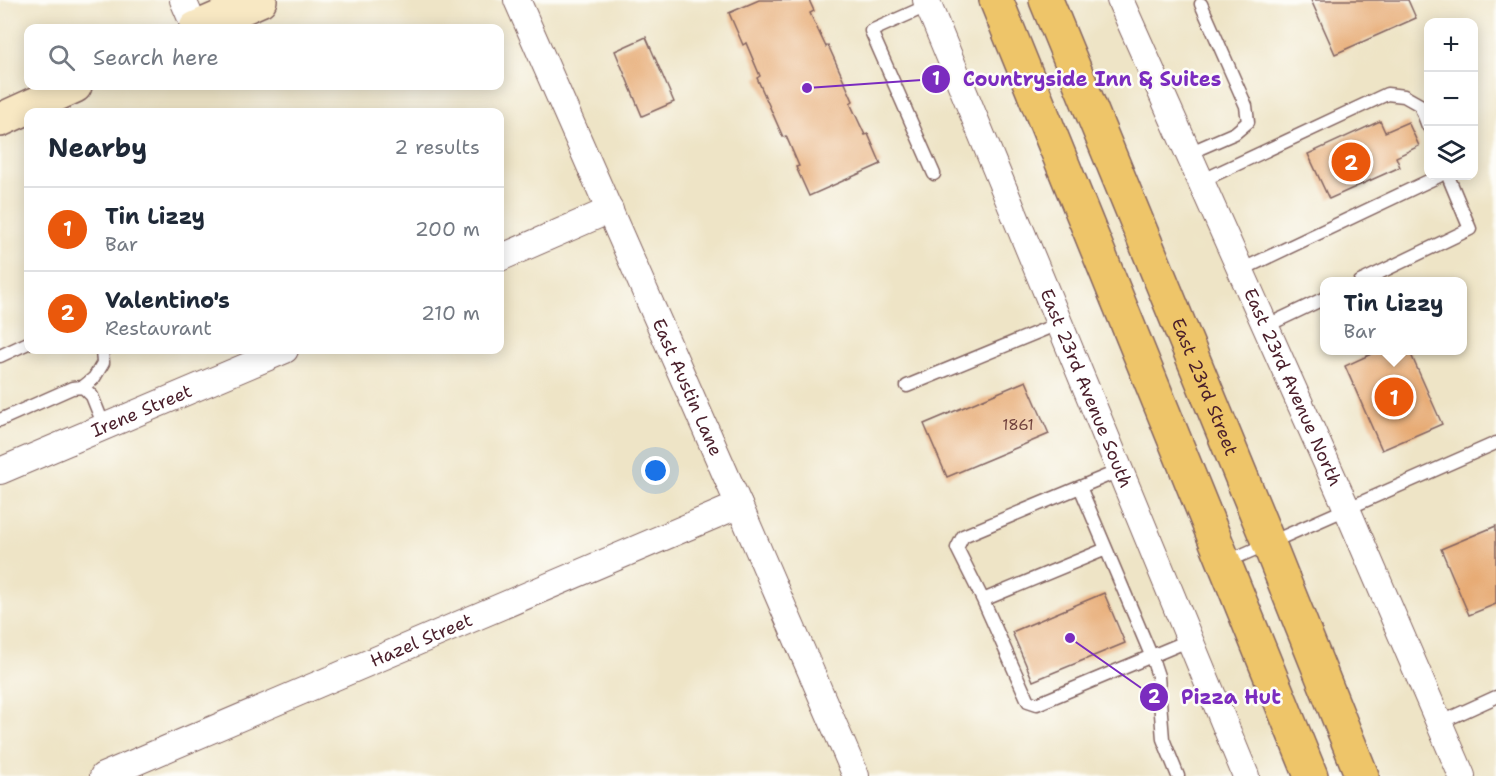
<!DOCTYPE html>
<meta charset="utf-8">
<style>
:root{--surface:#fff;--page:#f6f6f7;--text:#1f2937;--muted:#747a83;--line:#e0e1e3;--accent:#ea580c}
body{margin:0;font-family:"Shantell Sans",sans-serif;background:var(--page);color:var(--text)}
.controls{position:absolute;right:18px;top:18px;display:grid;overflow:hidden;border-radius:12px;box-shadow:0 3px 15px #0003}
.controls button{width:54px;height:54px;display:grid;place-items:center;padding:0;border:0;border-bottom:2px solid var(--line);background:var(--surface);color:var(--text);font:30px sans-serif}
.you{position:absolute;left:656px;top:471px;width:21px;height:21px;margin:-15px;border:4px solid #fff;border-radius:50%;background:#1a73e8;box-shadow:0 0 0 9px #1a73e833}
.badge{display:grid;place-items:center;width:39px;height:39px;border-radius:50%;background:var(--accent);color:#fff;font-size:20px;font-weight:700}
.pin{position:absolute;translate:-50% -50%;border:3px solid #fff;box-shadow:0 2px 6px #0006}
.popup{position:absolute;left:1320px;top:277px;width:147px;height:78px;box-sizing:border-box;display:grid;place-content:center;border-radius:12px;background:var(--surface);filter:drop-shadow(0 2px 4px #0005);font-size:20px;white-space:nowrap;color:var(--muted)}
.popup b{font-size:22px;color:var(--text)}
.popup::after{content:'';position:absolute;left:50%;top:100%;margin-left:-12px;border:12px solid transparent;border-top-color:var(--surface)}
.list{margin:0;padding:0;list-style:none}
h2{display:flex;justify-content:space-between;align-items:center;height:78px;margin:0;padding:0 24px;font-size:26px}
h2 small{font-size:20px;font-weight:400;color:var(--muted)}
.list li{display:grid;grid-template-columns:39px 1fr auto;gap:18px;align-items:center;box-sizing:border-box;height:84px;padding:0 24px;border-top:2px solid var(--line)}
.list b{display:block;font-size:22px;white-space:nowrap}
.list p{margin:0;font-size:20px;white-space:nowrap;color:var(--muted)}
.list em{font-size:20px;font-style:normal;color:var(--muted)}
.icon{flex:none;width:33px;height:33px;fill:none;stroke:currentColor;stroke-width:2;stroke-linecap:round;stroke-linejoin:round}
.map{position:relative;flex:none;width:1496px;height:776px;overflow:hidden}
.search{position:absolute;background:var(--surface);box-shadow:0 3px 15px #0003;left:24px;top:24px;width:480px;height:66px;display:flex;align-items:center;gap:15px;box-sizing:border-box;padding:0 21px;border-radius:12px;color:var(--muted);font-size:22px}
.panel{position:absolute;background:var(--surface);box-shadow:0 3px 15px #0003;left:24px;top:108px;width:480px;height:246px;border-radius:12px}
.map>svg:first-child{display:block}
.building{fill:#e7ab74}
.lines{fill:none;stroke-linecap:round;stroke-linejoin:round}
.lane-casing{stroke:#836461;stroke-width:15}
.street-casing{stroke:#836461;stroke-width:28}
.secondary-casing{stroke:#836461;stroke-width:36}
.primary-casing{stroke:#836461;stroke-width:36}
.lane{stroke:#fff;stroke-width:12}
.street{stroke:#fff;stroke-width:26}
.secondary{stroke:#f8e8c3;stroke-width:33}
.primary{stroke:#eec569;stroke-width:33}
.labels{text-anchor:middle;stroke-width:5;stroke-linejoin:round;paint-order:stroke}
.number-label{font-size:15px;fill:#71423d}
.street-label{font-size:18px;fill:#4a1f2b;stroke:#fdfcf7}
.leader{fill:none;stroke:#7b2cbf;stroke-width:2}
.callout-dot{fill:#7b2cbf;stroke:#fdfcf7;stroke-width:2}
.mark-label{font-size:18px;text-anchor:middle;font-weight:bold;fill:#fff}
.callout-label{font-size:20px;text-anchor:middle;font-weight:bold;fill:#7b2cbf;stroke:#fdfcf7;stroke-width:5;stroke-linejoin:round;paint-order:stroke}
</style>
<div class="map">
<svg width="1496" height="776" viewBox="0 0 1496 776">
<rect width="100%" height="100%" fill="#fdfcf7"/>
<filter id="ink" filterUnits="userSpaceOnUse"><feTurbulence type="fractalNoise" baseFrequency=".0167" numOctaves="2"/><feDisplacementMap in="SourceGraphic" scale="12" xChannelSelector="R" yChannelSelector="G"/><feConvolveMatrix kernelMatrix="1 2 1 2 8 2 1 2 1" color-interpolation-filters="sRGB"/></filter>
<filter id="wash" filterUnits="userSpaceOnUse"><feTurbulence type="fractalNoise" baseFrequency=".008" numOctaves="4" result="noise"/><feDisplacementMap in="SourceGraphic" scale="24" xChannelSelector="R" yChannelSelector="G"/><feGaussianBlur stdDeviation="1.35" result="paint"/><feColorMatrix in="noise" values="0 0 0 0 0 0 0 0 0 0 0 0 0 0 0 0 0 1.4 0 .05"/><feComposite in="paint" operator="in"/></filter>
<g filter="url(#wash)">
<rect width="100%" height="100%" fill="#eee4c6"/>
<g id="blocks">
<!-- building -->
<path class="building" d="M759,0h50l5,11 -4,2 16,34 2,-2 25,56 -3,2 15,32 3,-1 13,30 -72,32 -13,-29 3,-1 -13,-30 -3,1 -26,-59 3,-2 -14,-33 -3,2 -14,-32z
M1311,0h97l8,18 -81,36z
M646,37l28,65 -32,14 -27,-65z
M1380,121l5,11 23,-10 11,24 -23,11 4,10 -71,32 -21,-45z
M1380,350h29l33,74 -60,26 -37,-84z
M1026,381l23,53 -102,43 -23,-53z
M1496,526v78l-27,11 -28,-66z
M1104,593l21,50 -92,38 -21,-49z"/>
</g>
</g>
<g filter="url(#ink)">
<use href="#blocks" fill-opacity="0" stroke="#836461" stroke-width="1.5"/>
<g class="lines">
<!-- lane casing -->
<g class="lane-casing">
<path id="lane" d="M929,5l-58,26 63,143
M1189,153l46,-20 13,-11 -2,-16 -45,-102
M1201,181l186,-87 17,2 16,9 8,21
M1241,270l198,-94
M1360,282l110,-53 -22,-53
M1266,326l59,-28
M0,356l28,-13
M907,386l153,-63
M83,387l9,9 12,30
M0,420l72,-32 11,-1 11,-9 9,-15 -1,-13
M1121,470l-41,17 71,168 7,21 5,63 15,37
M1080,487l-117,49 -6,12 26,52 45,101 9,3 153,-64
M1226,562l270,-119
M983,600l123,-51
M1439,723l57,-26"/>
</g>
<!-- street casing -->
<g class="street-casing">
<g id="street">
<path d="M183,0l12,28"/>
<path id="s1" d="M517,0l222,505 117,271"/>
<path id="s2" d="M926,0l320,776"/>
<path id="s3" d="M1120,0l227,509 115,267"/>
<path d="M500,258l110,-48"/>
<path id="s4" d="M0,471l285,-121"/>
<path id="s5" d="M103,776l636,-271"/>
</g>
</g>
<!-- secondary casing -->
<g class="secondary-casing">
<path id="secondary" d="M196,28l64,-28
M0,120l75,-34"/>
</g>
<!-- primary casing -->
<g class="primary-casing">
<g id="primary">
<path d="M996,0l315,776"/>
<path id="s6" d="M1046,0l223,544 93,232"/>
</g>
</g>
<!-- lane -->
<use href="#lane" class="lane"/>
<!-- street -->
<use href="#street" class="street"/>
<!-- secondary -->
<use href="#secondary" class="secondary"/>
<!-- primary -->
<use href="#primary" class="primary"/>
</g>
</g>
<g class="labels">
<!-- number labels -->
<g class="number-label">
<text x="1018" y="430">1861</text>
</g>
<!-- street labels -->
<g class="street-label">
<text dy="6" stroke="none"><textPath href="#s1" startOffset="423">East Austin Lane</textPath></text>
<text dy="6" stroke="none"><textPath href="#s3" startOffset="424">East 23rd Avenue North</textPath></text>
<text dy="6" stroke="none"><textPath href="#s2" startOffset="420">East 23rd Avenue South</textPath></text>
<text dy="6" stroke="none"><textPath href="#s6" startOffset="418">East 23rd Street</textPath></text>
<text dy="6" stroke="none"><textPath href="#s4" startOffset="154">Irene Street</textPath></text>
<text dy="6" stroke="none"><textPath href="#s5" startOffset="346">Hazel Street</textPath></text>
</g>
</g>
<!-- callouts -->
<path class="leader" d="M807 88L936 79M1070 638L1154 697"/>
<g class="callout-dot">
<circle cx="807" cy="88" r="6"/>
<circle cx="1070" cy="638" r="6"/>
<circle cx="936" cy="79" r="15"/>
<circle cx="1154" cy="697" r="15"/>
</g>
<g class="mark-label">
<text x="936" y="85">1</text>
<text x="1154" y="703">2</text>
</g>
<g class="callout-label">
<text x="1092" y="86">Countryside Inn &amp; Suites</text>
<text x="1231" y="704">Pizza Hut</text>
</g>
</svg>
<div class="controls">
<button>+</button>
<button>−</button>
<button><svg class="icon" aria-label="layers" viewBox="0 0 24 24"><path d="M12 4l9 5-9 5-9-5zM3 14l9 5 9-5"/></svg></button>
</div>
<div class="you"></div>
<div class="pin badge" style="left:1394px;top:397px">1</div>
<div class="popup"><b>Tin Lizzy</b>Bar</div>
<div class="pin badge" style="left:1351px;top:162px">2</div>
<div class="search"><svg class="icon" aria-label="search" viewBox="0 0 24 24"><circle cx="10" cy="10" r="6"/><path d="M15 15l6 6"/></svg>Search here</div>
<section class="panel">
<h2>Nearby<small>2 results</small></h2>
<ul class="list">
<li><span class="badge">1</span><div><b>Tin Lizzy</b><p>Bar</p></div><em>200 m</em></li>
<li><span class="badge">2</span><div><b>Valentino's</b><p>Restaurant</p></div><em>210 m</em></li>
</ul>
</section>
</div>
